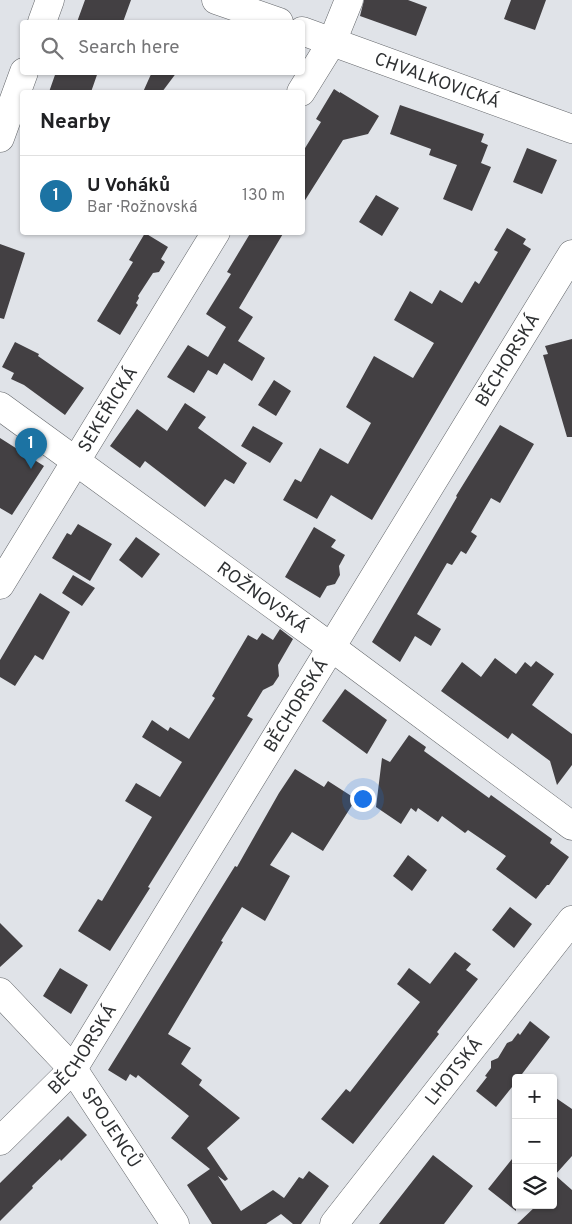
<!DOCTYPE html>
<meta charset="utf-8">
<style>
:root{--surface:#fff;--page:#f6f6f6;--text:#202124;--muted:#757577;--line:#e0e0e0;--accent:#1c73a3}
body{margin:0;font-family:Overpass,sans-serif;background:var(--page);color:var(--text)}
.controls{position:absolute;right:15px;bottom:15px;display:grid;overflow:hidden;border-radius:5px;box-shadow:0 1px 4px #0004}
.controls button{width:45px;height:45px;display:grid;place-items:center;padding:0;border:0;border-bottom:1px solid var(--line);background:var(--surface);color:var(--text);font:25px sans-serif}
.you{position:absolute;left:362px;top:798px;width:18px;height:18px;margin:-12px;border:4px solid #fff;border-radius:50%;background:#1a73e8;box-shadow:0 0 0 8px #1a73e833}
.badge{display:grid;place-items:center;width:32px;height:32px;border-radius:50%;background:var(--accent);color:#fff;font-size:16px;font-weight:700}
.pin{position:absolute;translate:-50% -41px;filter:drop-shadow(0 1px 2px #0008)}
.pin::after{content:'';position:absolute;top:26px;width:18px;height:15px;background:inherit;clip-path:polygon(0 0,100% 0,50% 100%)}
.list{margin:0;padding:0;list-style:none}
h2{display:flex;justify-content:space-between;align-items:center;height:65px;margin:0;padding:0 20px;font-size:21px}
h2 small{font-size:16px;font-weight:400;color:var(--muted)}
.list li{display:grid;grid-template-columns:32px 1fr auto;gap:15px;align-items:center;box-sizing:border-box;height:80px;padding:0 20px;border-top:1px solid var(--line)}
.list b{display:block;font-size:19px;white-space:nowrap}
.list p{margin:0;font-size:16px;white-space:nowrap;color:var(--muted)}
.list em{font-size:16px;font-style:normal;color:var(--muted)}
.icon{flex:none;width:28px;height:28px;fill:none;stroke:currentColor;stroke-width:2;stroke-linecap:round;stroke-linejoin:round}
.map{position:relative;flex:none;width:572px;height:1224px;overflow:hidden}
.search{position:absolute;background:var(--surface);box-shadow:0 1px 4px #0004;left:20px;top:20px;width:285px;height:55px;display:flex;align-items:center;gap:12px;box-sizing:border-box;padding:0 18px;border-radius:5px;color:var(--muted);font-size:19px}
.panel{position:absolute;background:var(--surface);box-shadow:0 1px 4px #0004;left:20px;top:90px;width:285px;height:145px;border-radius:5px}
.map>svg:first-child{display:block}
.building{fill:#434043}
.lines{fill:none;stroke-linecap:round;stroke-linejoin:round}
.minor-casing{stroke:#63666a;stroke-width:29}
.minor{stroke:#fff;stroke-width:28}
.labels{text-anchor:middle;stroke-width:5;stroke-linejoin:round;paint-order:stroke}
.street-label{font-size:18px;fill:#2f3133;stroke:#fff}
</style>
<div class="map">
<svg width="572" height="1224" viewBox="0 0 572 1224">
<rect width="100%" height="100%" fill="#e0e3e8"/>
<!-- building -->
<path class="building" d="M85,0h46l-8,22h-46z
M364,0h44l19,7 -11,29 -56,-20z
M511,0h35l-11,30 -31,-11z
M56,72h42l-7,20h-42z
M152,72h25l-15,20h-19z
M334,89l6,4v-1l39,24 -11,18 -25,6 -41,65v-52l19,-31 -5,-3z
M400,105l84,29 -3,8 7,3 -7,18 10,4 -19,44 -29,-12 14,-34 -28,-10 2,-6 -41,-15z
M527,148l30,12 -15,34 -29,-12z
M376,195l23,13 -17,28 -23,-14z
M507,228l19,11 -3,5 8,5 -159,271 -41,-25 -14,24 -34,-19 12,-21 6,3 19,-34 28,16 23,-41 -25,-16 28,-51 39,22 21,-35 -40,-23 16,-29 22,13 8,-14 22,13 13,-22 4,3 19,-32 -4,-2z
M251,232h33l-45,76 14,9 -15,24 27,17 -13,23 -28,-18 -7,12 -9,-5 -14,23 -27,-16 21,-32 20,12 18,-30 -20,-13 25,-40 -4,-2z
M145,233l23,14 -7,12 4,3 -6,10 -6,1 -15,23 1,2 -3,5 2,2 -18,30 -23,-14 36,-59 -4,-2z
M0,244l25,9 -21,66 -4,-1z
M572,339v98h-5l-24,-82 5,-1 -3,-8z
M15,342l24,12 -1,2 46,32 -19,27 -41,-30 -13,-6 3,-6 -12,-6z
M274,380l17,11 -15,25 -18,-11z
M185,403l21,14 -8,11 49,35 -13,21 -9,-5 -20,28 -60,-46 -5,7 -30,-22 27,-37 30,22z
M500,425l34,19 -34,59 -9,-5 -20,34 6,4 -11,18 -5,-3 -9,14 -5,-2 -30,51 24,15 -10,17 -16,-10 -15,26 -28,-20 71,-121 14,-24 -1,-1z
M253,426l30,17 -13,20 -29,-17z
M0,438l44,28 -32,49 -12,-7z
M78,524l34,20 -22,37 -38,-23 15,-25 4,2z
M314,527l22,13 -5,7 14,8 -6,11 1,9 -5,9 -8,2 -7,12 -35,-21z
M136,537l24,17 -18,24 -23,-18z
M73,575l22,13 -13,18 -20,-13z
M40,593l30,19 -27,48 -8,-5 -20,31 -15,-9v-17z
M280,629l13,10 -15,26 1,11 -6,9 -10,5 -16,26 6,3 -105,168 2,1 -40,63 -32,-20 20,-32 4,2 50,-84 -27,-16 11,-18 24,14 22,-35 -40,-25 10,-17 16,11 2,-4 19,12 26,-41 -3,-2 36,-61 9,5 5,-7 11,7z
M495,658l21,16 9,-12 6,5 5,-6 18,13 -22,31 40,29v31l-15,20 -7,-24 -38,-28 -4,6 -67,-48 21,-29 19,15z
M345,689l42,31 -20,34 -45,-33z
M409,735l17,12 -2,4 65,47 2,-3 61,44 -2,4 19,14 -20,28h-2l-11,14 -40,-30 10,-13 -38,-26 -3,3 -23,-17 -4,6 -20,-14 -2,4 -5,-4 -10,16 -25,-17 6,-49 8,4z
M295,769l29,18 4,-6 28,18 -33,52 -31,-19 -22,33 20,11 -25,45 -23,-14 -21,34 2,1 -55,92 23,14 -10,16 21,16 -3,5 41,33 -33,30 21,31 -3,2 -7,-5 23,35 32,-21 11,8 15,-21 4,2 6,-8 20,15 -28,38h-8l-12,-10 -15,10h-54l-25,-39 23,-16 -39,-31 18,-22 -51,-41 -2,3 -6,-4 -4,7 -18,-11 127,-204 2,1 42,-74z
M408,855l19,15 -15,21 -19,-15z
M510,907l22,17 -18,24 -22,-18z
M0,923l23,23 -23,21z
M455,952l16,12 -5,6 12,9 -41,53 2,2 -86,110 -32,-25 25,-30 4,3 70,-90 -23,-18 12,-16 21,16z
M60,968l28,17 -17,29 -28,-18z
M530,1021l20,16 -31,41h-3v4l-20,25 -20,-16 11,-14 -2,-1 6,-8v-7l7,-3 9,-15 5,-2 6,-8 2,2z
M553,1096l19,13v47l-17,19 17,15v34h-55l20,-19h16z
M68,1116l19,19 -26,26 -1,-2 -28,27 1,2 -33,33v-38z
M516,1154v57l-28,-22z
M433,1155l40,31 -29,38h-65z"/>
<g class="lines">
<!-- minor casing -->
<g class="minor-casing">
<g id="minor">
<path d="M216,0l63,22"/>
<path d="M42,22l8,-22"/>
<path id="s1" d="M302,31l270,98"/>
<path d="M301,92l31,-50 17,-42"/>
<path d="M0,138l24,-66"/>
<path id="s2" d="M0,406l331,241 241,179"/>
<path id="s3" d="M0,585l216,-353"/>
<path id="s4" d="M0,992l73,77 102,155"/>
<path id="s5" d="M0,1141l73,-72 499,-815"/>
<path id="s6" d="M334,1224l238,-304"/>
</g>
</g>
<!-- minor -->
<use href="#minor" class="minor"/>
</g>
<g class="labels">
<!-- street labels -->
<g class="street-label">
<text dy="6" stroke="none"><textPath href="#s1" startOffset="144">CHVALKOVICKÁ</textPath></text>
<text dy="6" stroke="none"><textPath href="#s5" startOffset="934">BĚCHORSKÁ</textPath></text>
<text dy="6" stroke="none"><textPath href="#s3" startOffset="206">SEKEŘICKÁ</textPath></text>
<text dy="6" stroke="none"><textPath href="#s2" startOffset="325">ROŽNOVSKÁ</textPath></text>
<text dy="6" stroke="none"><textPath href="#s5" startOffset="529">BĚCHORSKÁ</textPath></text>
<text dy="6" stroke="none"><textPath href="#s5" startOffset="124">BĚCHORSKÁ</textPath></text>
<text dy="6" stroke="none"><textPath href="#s6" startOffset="194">LHOTSKÁ</textPath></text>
<text dy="6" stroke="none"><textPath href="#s4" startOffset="176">SPOJENCŮ</textPath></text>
</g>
</g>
</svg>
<div class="controls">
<button>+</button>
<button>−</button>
<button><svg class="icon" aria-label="layers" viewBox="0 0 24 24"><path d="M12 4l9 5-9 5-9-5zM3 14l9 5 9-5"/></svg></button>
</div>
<div class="you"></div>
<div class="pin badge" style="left:31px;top:469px">1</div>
<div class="search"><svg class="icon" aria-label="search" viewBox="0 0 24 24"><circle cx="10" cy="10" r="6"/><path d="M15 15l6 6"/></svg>Search here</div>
<section class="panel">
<h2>Nearby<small></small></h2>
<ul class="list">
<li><span class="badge">1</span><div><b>U Voháků</b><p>Bar · Rožnovská</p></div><em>130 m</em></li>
</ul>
</section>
</div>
